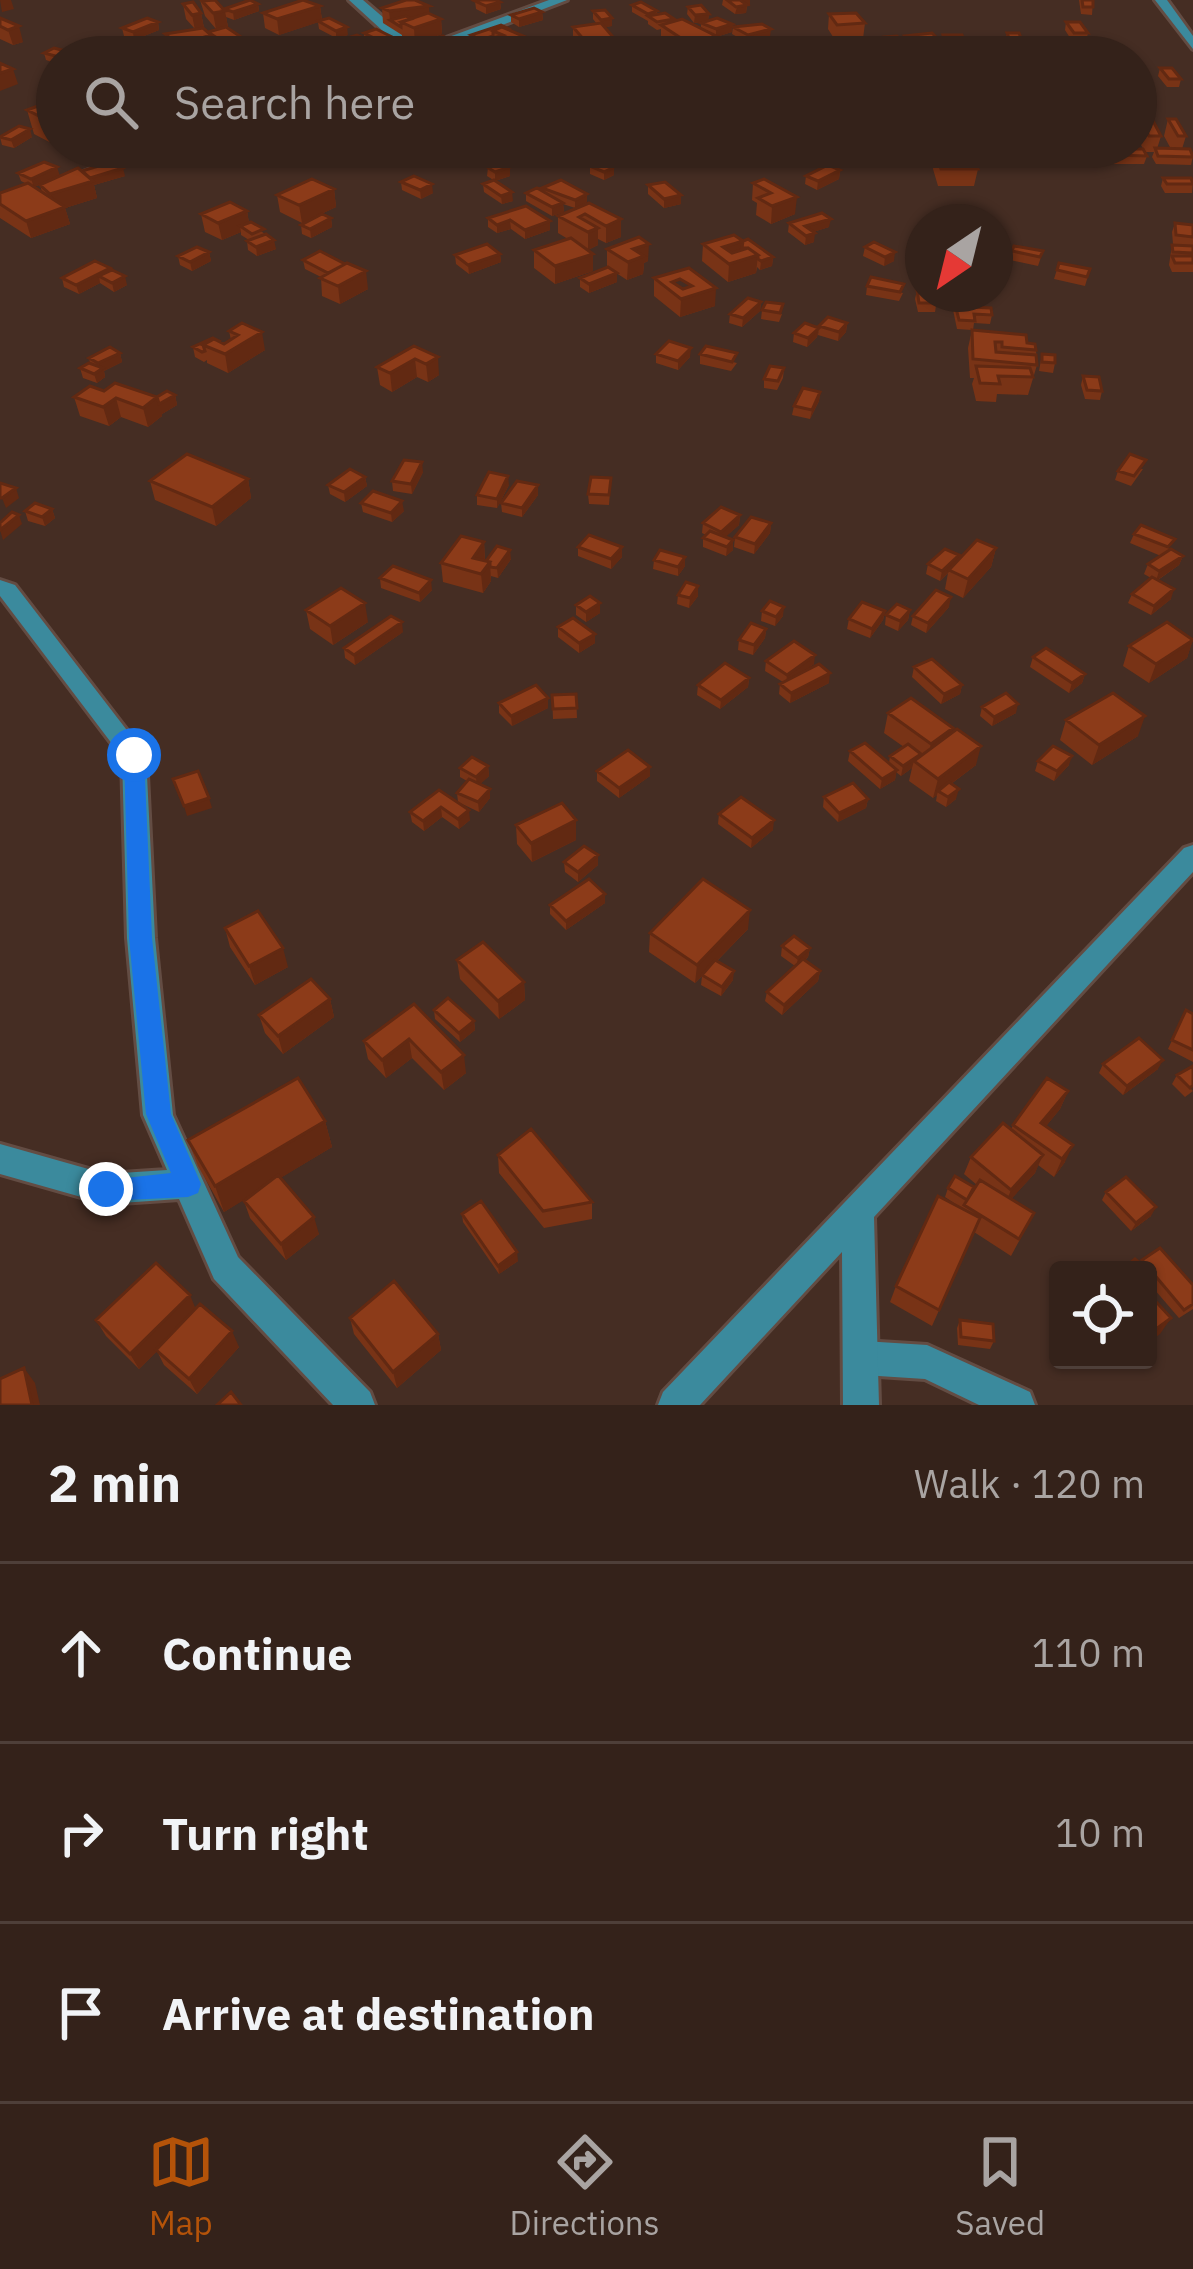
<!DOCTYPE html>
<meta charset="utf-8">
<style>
:root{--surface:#34221a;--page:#3f2f27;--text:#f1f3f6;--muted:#a9a4a2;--line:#4e3f39;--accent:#b45309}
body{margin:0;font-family:"IBM Plex Sans",sans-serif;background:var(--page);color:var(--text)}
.controls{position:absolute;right:36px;bottom:36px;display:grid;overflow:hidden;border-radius:12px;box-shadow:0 3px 9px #0004}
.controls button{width:108px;height:108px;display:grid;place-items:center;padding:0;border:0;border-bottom:3px solid var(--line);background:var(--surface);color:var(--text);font:60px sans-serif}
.compass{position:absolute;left:905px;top:204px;width:108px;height:108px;border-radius:50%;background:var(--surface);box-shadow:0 3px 9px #0004;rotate:215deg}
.stop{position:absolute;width:36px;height:36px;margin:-27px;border:9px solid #1a73e8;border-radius:50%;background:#fff}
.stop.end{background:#1a73e8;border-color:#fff;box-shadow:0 3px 12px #0008}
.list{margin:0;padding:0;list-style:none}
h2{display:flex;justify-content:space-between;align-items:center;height:156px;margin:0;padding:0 48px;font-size:51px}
h2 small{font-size:39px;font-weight:400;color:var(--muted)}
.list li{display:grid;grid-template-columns:78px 1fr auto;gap:36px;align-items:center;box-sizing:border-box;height:180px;padding:0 48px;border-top:3px solid var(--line)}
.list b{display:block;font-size:45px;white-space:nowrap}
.list em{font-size:39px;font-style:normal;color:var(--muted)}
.icon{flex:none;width:66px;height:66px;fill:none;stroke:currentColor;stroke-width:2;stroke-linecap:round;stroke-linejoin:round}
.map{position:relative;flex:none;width:1193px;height:1405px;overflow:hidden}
.search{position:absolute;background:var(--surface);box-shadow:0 3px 9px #0004;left:36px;right:36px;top:36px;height:132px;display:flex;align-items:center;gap:30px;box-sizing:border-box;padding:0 42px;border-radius:66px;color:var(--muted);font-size:45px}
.sheet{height:696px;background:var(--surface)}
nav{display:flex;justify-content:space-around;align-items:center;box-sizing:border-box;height:168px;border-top:3px solid var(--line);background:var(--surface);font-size:33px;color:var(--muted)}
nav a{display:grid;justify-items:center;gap:6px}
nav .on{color:var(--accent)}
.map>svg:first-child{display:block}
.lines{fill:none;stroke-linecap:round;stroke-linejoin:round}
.minor-casing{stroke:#634c43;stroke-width:6}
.tertiary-casing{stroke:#634c43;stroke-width:6}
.minor{fill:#3b8a9d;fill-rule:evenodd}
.tertiary{fill:#3b8a9d;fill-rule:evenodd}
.wall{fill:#783316;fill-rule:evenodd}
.shaded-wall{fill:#622912}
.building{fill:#8c3b19;stroke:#622912;stroke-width:3;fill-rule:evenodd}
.route{fill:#1a73e8}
</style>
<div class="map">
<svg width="1193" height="1405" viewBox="0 0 1193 1405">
<rect width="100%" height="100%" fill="#452d23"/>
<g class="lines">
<!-- minor casing -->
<g class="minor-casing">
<path id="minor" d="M349,0h14l43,37 21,8 122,-45h18l-148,57h-20l16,-8 -19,-6z
M148,147h22l-79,30 -13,-3z
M0,580l15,5 131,170 9,183 18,177 65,142 132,135 5,13h-42l-119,-126 -35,-80 -73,5 -106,-30v-30l106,30 61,-4 -24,-55 -16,-177 -5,-181 -122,-161z
M863,1341l64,4 103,47 5,13h-56l-54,-26 -62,-4 -12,-5 -5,-12 5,-12z"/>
</g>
<!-- tertiary casing -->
<g class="tertiary-casing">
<path id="tertiary" d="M1155,0h12l26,36v13z
M1193,845v27l-319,345 5,188h-36l-1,-153 -142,153h-42l5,-13 521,-544z"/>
</g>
<!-- minor -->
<use href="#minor" class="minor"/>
<!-- tertiary -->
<use href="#tertiary" class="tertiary"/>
</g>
<!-- wall -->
<path class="wall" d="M200,0h16l8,10 34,-6 1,7 -25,9 -8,-3 2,10 -12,2 -11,-13z
M723,0h27v5h-3l-1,8 -11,1 -13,-9z
M1079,0h14l-1,15 -11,-1z
M475,1l25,1 1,7 -15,5 -10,-5z
M183,4l18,9 3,15 4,4 33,5 2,8 -19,5 -11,-8 1,8 -21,7h-15l-10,-8 -3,-15 30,-5 -9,-10z
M632,5l25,6v3l16,8 28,7v-6l3,-1 -10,1 -7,-9 1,-7 21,7 -1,6 24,4v8l-16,5 -1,15 -17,5h-12l-25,-16v-12l-4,1 -9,-6v-3l-16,-9z
M320,6l2,14 26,15 -12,3 -17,-9 -1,-7 -39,13 -14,-7 -2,-15z
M429,6v8l12,5 1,15 -27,10 -13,-6v-3l-19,-12 -1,-15z
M593,11l19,7v8l-8,1 9,25 -7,1v4h4h-56v-8l20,-4 -1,-2v-16l24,-3 -4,-5z
M542,12l1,8 -24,7 -8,-5v-7z
M829,14l36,9 -2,16 -28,1 -7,-11z
M0,18l23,24 -10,3 -13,-6z
M158,22l1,8 -25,10 -10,-4 -2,-8z
M1066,22l22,11 -2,8h-14l-7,-11z
M501,25l22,11v15l-14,6h-26l-1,-10 -11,-4v-8z
M733,27l37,10 -22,6 -16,-9z
M364,33l30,5 2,16 -10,3 -9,-2v2h-21l-7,-4 -2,-15h17z
M1007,33l16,10 -1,8h-12l-5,-10z
M943,35l23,10 -2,8 -19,-1 -3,-10z
M443,36l37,21h-90h25l-1,-12z
M905,36l34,13 -27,2 -1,6h-15l-12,-12 1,-8 19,5z
M973,42l15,11 -1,4h-12l-3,-7z
M84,43l30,12 -5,2 -18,-4 -5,-2z
M69,52l1,5h-13v7l-11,-4 -2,-7z
M1160,68l21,11 -2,8h-12l-9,-11z
M57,99v47l-23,-12 -7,-24z
M1136,109l25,27 -4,13h14l-7,-13 4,-17 18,17 -4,13 11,7 -2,9 -35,-1 -4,-7 2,-5h-9l-9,-16z
M0,137h32l-18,11 -12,-3z
M427,147h32v8l-14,5 -18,-10z
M559,147h29v11l-10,4 -19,-10z
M804,147h32v3l-25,7 -7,-5z
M74,149l39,8 -24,9 -12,-8z
M1109,149l38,7 -3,8h-34l-3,-7z
M935,152l20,10 23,7 -4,17h-36l-5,-17z
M484,155l27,10 -2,1 1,10 -15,5 -8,-5 1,-9 -4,-3z
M590,166l24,1v8l-10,5 -14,-6z
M840,170l-1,9 -22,11 -12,-6 1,-8z
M82,171l43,5 -31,9 3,13 -32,10 5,16 -39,14 -31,-20v-25l27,-9 -6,-3 -3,-8 42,3 -26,11 8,5 -2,-7z
M1163,178l30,3 -1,12h-27l-4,-7z
M764,179l31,35 -24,10 -15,-9 1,-12 -5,-3 1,-17z
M401,182l32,11 -12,6 -19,-9z
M483,184l30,17 -11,3 -18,-12z
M648,185l33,10v9l-17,4 -16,-14z
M542,188l45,6v8l-12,6 -12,-4 1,8 -12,4 -26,-15v-8l16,-2z
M334,189l2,18 -34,16 -22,-11 -3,-17z
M589,203l32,34 -15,6 -8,-4v6l-10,5 5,4v17l-38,13 -21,-16v-18l34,-11 -10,-6v-17z
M526,206l24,24 -25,9 -14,-10 -14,4 -9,-6v-9z
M247,211l2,12 16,11 11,15 -19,7 -9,-6 -1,-9 2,-1 -8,-5v-3l-19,8 -17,-8 -4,-18z
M331,218l1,9 -21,11 -9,-4 -1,-9z
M789,223l40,4 -16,5 1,10 -9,3 -17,-13z
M1175,223l18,2v21l-20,-2 -1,-12z
M923,239v18l-6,3 -9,-4 1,-9z
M743,241l30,16 -1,9 -12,4 -3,-3 -1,6 -28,9 -26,-21 1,-17z
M1172,245l21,1v26h-21l-3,-7z
M1014,246l29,5 -5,15 -28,-6z
M865,247l29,14 -10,5 -21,-10z
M607,249l41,12 -4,2 -1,11 -16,6 -20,-13z
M209,252l2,9 -19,10 -12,-6 -2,-9z
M500,254l1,8 -32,12 -13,-10 -1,-9z
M303,260l42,4 23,25 -28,15 -18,-8 -1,-19 -16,-8z
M1059,263l31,6 -5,17 -31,-7z
M110,268l17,17 -13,7 -14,-9 -21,11 -15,-7 -2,-9z
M689,268l26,38 -35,11 -26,-21v-18zM680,279l12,7 -11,2 -9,-6z
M617,273v9l-28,11 -9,-6v-9z
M867,286l36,7 -4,8 -33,-6z
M917,290l29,8 -2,9 -8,-1 -1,6h-17l-3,-13z
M953,296l39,19 -2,9 -16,-1 -1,7 54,13 9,7 1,15 -9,30 -31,-1 -1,8 -20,-1 -4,-17 2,-6h-4l-2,-30 4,-18 -15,-1 -5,-24z
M761,302l-1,9 -18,16 -13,-4 1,-9z
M762,310l20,4 -3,8 -18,-3z
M847,323l-1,9 -8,9 -20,-6 1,-9z
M819,328l-2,9 -10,10 -14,-5 1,-9z
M229,331l36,19 -37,23 -21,-10v-3l-3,2 -9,-5 -2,-10 31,-3 7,-4z
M414,346l25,29 -11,7 -11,-5 -25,15 -12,-7 -3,-18z
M120,353l2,9 -18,9 1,6 -8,6 -14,-5 -3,-10 10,-5 -1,-5z
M656,354l34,3 -12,13 -22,-7z
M700,354l37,9 -6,8 -31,-7z
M1042,354l13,9 -2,10 -14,-2z
M784,368l-1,10 -6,12 -13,-2v-9z
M1083,376l19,15 -2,9 -15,-1 -4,-14z
M104,391l53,6 18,-2 2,10 -15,9v2l-14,11 -27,-10 -12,9 -29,-10 -6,-19z
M820,392l-1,9 -9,18 -18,-4 2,-9z
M1143,469l-12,17 -16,-6 3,-9z
M423,472l-11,22 -19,-3 -1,-10z
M365,477l2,9 -22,16 -15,-8 -2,-9z
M611,478l-2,27 -20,-1 -1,-10z
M248,479l3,19 -35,28 -61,-26 -5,-19z
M509,485l-12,23 -20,-3v-10z
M538,485v10l-16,22 -20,-5 -1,-9z
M361,503l43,8 -12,11 -29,-10z
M52,509l3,9 -10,8 -17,-5 -3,-10z
M740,515l-1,10 -14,12 8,13 -7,6 -23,-9v-9l3,-3 -4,-2 1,-10z
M771,523l-1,10 -16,21 -20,-7 1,-10z
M1134,534l37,15 12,7 -4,9 -21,15 13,19 -20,16 -23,-12 4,-9 19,-16 -7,-4 4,-10 13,-8 -31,-13z
M484,542l1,19 26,-2 -13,19 -7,-2v5l-8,12 -40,-11 -2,-19z
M578,547h44v10l-11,12 -33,-13z
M996,548l-5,19 -28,31 -18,-9 3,-16 -8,8 -14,-7 2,-10 29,-3z
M654,560l31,6 -7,10 -25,-7z
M380,578l52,12 -12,12 -39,-14z
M678,595l20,1 -9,12 -12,-4z
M576,605l24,8 -14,9 -10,-7z
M949,607l-23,26 -15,-8 2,-9z
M306,610l62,12 -35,23 -23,-16z
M910,610l-2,10 -10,11 -13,-6 1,-10z
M762,611l21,5 -8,10 -14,-5z
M885,611l-2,9 -13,18 -23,-9 2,-10z
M558,627l37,16 -16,10 -21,-16z
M766,629l-1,9 -12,17 -15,-5 1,-10z
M403,632l-48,33 -10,-7 -1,-10z
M1193,638l-6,20 -38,25 -26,-17 6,-20z
M1033,657l52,17 -3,9 -13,10 -39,-26z
M766,661l48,3 -10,7 25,12 -39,20 -11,-9 1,-10 3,-2 -18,-11z
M914,667l48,18 -2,9 -19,10 -29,-27z
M749,678l-1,9 -28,22 -23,-14 1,-10z
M576,694l1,24 -24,1 -1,-24z
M499,703l49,5 -36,18 -13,-13z
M982,707l34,6 -24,13 -12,-10z
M888,713l65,15 -2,6 25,31 -25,19 5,15 -10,8 -10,-6 1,-6 -4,3 -24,-17 3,-13 -11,8 -5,-4 -1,8 -15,9 -32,-28 2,-10 39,12 1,-7 14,-9 -20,-14z
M1066,720l72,16 -46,29 -32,-25z
M1038,761l31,4 -15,16 -19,-10z
M488,766l1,10 -9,8 10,5v9l-11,14 -21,-10 -1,-9 10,-12 -7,-4v-9z
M650,767v9l-31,22 -22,-17v-10z
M439,790l31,30 -11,9 -17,-12 -18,14 -12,-9 -2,-10z
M824,797l44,2 -2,9 -28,14 -15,-15z
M719,814l54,16 -22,18 -33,-24z
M516,825l60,15 -44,22 -15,-18z
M564,862l34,3 -20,17 -13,-10z
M605,903l-39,27 -16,-16v-9z
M225,928l63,39 -33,18 -25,-38z
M748,929l-31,32 16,19 -12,16 -20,-11 1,-9 -7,7 -46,-31 1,-19z
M782,946l28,2 -2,9 -3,3 15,11 -2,10 -36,34 -17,-14 2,-9 28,-26 -14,-10z
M457,960l67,22 1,18 -26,19 -39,-40z
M330,999l4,18 -51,37 -18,-21 -6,-18z
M414,1004l52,69 -22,17 -32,-32 -26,20 -18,-19 -4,-18z
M434,1010l40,11 1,9 -15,12 -25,-23z
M1186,1010l7,4v48l-25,-13z
M1103,1064l55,5 -35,26 -24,-22z
M1177,1075l16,16 -8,6 -13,-13z
M1068,1091l-8,18 -14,17 19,36 -11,15 -16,-12 -3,8 -24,26 23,14 -23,43 -37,-24 -42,94 -42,-24 6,-16 67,-77 -18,-12 3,-9 26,-1 3,-2 -13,-11 7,-17 40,-27 2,-5z
M325,1121l7,26 -52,31 39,56 -33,26 -36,-42 -6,-17 7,-6 -27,17 -26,-46 -10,-26z
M498,1155l94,47v17l-48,9 -45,-55z
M1106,1192l45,24 -20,15 -29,-31z
M462,1214l56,47 -19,13 -36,-52z
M1142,1260l51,25v24l-14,9 -31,-36v-12h-29l21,-7z
M196,1308l43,39 -42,47 -33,-29 -7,-14 -18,18 -33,-33 -10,-16z
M350,1318l88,16 3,16 -44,38 -43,-54z
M960,1320l34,21 -4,8 -32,-4 -1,-17z"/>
<!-- shaded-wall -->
<path class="shaded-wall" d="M0,0h11l3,9 -12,3z
M739,0h11v5h-3l-1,8 -11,1z
M500,2l1,7 -15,5v-8z
M258,4l1,7 -25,9 -1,-8z
M320,6l2,15 -43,14 -2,-16z
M429,6l1,15 -40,-1 -1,-9z
M225,11l3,16 -12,2 -3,-16z
M542,12l1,8 -24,7v-8z
M201,13l3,15 -9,2 -3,-15z
M709,14l-1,7 -14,2 1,-8z
M612,18v8l-11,2v-8z
M441,19l1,15 -27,10 -1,-16z
M158,22l1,8 -25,10 -1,-8z
M732,24v8l-16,5 -1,15 -17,5h-8v-13l26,-8v-7z
M19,26l4,16 -10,3 -5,-15z
M347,27l1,8 -12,3v-7z
M771,29l-1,8 -22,6v-8z
M211,35l3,15 -21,7h-12l-2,-12z
M523,36v15l-14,6h-15l-1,-10z
M241,37l2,8 -19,5 -1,-8z
M613,37v15l-7,1v4h-26l-1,-4 16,-14z
M394,38l2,16 -13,3 -1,-15z
M940,41l-1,8 -27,2 -1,6h-12l1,-5 12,-2 1,-6z
M376,44l1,13h-10l-1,-10z
M112,47l2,8 -9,2 -2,-6z
M444,47l1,10h-18v-5z
M13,69l5,15 -18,7v-18z
M30,129l2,8 -18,11 -3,-8z
M459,147v8l-14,5 -1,-8z
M670,147h10v3l-10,3z
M753,147h34l-35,6z
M817,147h19v3l-25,7 1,-9z
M111,149l2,8 -24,9 -2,-9z
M588,150v8l-10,4v-8z
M511,157v8l-17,6v-9z
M57,167l3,9 -26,11 -3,-8z
M510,167v9l-15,5v-9z
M614,167v8l-10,5v-8z
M123,168l2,8 -31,9 3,13 -32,10 5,16 -39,14 -5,-17 29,-10 -5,-17 40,-16z
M840,170l-1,9 -22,11 1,-9z
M432,184l1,9 -12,6 -1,-9z
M334,189l2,18 -34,16 -3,-18z
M512,192l1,9 -11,3 -1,-8z
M587,194v8l-12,6v-8z
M681,195v9l-17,4v-9z
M797,197l-2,17 -24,10 1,-18z
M563,203l1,9 -12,4v-9z
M247,211l3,17 -10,-2 1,6 -19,8 -4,-17z
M331,218l1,9 -21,11 -1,-9z
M621,219v18l-15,6v-17z
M831,219l-2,8 -25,8 1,-9z
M510,220l1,9 -14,4v-8z
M550,221v9l-25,9v-9z
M598,228v17l-10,5v-18z
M815,233l-1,9 -9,3 1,-9z
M274,240l2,9 -19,7 -1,-9z
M743,241l-2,18 -18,-12z
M649,244l-1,17 -4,2 -1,11 -16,6 1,-18 5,-13z
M209,252l2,9 -19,10 -2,-9z
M895,252l-1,9 -10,5 1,-9z
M500,254l1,8 -32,12 -1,-9z
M593,254v17l-38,13v-18z
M758,255l-2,18 -28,9 1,-18z
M773,257l-1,9 -12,4 1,-9z
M110,268l2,9 -13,-1 1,7 -21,11 -3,-9z
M366,271l2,18 -28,15 -2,-18z
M617,273v9l-28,11v-9z
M125,276l2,9 -13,7 -2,-9z
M716,288l-1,18 -35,11 1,-18z
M761,302l-1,9 -18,16 1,-9z
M847,323l-1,9 -8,9 1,-9z
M819,328l-2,9 -10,10 1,-9z
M262,332l3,18 -37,23 -3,-19z
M691,348l-1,9 -12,13v-9z
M120,353l2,9 -18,9 1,6 -8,6 -3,-9 6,-4 -2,-7z
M438,357l1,18 -11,7 -2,-18z
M415,359l2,18 -25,15 -2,-19z
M820,392l-1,9 -9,18 2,-9z
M175,395l2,10 -15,9v2l-14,11 -5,-19 14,-11z
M116,398l5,19 -12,9 -6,-19z
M422,462l1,10 -11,22 -1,-10z
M508,476l1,9 -12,23v-9z
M365,477l2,9 -22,16 -1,-10z
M248,479l3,19 -35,28 -4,-19z
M538,485v10l-16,22v-9z
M16,488l3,10 -13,10 -4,-10z
M402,501l2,10 -12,11 -1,-9z
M52,509l3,9 -10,8 -3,-9z
M19,515l3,9 -19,16 -3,-10z
M740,515l-1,10 -18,16v-9z
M771,523l-1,10 -16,21 1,-10z
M733,540v10l-7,6 1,-9z
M484,542l1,20 -12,-4z
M622,547v10l-11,12v-10z
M996,548l-5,19 -28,31 5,-19z
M510,550l1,9 -13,19 -1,-10z
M959,555l-3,10 -16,16 2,-10z
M1183,556l-4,9 -23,16 3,-10z
M685,557v9l-7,10v-9z
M490,562l1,19 -8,12 -2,-19z
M431,580l1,10 -12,12 -1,-9z
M698,586v10l-9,12 1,-10z
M1174,589l-3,10 -20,16 3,-9z
M951,597l-2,10 -23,26 2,-10z
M365,603l3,19 -35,23 -3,-19z
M600,603v10l-14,9v-10z
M784,607l-1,9 -8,10 1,-9z
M910,610l-2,10 -10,11 2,-10z
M885,611l-2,9 -13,18 2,-9z
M402,622l1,10 -48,33 -1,-10z
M766,629l-1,9 -12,17 1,-10z
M595,634v9l-16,10v-10z
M1193,640l-6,18 -38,25 7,-19z
M815,655l-1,9 -28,20 1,-9z
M830,673l-1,10 -39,20 1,-10z
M1085,674l-3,9 -13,10 3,-10z
M749,678l-1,9 -28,22 1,-9z
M962,685l-2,9 -19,10 3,-10z
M548,698v10l-36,18 -1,-10z
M1018,704l-2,9 -24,13 2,-9z
M1145,716l-7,20 -46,29 7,-20z
M953,728l-5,19 -22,16 5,-19z
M981,746l-5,19 -36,27 -2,-1 -1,4 -4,3 5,-19z
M921,754l-7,7 -2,7 -11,8 2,-10z
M1072,756l-3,9 -15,16 3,-10z
M488,766l1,10 -12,11 -1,-10z
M650,767v9l-31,22v-10z
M897,770l-2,10 -15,9 2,-10z
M490,789v9l-11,14 -1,-10z
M959,789l-3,10 -10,8 2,-10z
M209,798l3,10 -25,8 -3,-10z
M868,799l-2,9 -28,14 1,-9z
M441,807l1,10 -18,14 -1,-10z
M469,810l1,10 -11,9 -1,-10z
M576,820v20l-44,22 -1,-19z
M774,820l-1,10 -22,18 1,-10z
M598,855v10l-20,17v-10z
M605,894v9l-39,27v-9z
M750,910l-2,19 -53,54 2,-18z
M283,948l5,19 -33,18 -6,-19z
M810,948l-2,9 -12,11 2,-10z
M734,971l-1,9 -12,16 1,-9z
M820,971l-2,10 -36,34 2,-10z
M524,982l1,18 -26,19 -1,-18z
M330,999l4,18 -51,37 -5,-18z
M474,1021l1,9 -15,12 -1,-9z
M409,1039l3,19 -26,20 -4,-18z
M464,1055l2,18 -22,17 -3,-18z
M1163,1060l-5,9 -35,26 4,-9z
M1068,1091l-8,18 -26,32 7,-18z
M325,1121l7,26 -108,65 -9,-26z
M1073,1145l-8,17 -11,15 8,-18z
M1043,1155l-8,18 -31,34 7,-17z
M1156,1207l-5,9 -20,15 5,-8z
M314,1217l5,17 -33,26 -5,-16z
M517,1252l1,9 -19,13 -1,-8z
M190,1295l7,17 -58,57 -9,-15z
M1171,1318l-11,16 -12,9v-8z
M232,1331l7,16 -42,47 -8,-15z
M438,1334l3,16 -44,38 -4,-16z
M24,1368l11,15 5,22h-8z"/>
<!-- building -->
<path class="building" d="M215,0l10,11 -12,2 -11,-12z
M250,0l8,4 -25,8 -9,-3z
M303,0l17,6 -43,13 -14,-6z
M406,0h9l14,6 -40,5 -7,-3z
M480,0h16l4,2 -14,4 -11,-5z
M727,0h13l7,5 -11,2z
M1082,0h11v7h-10z
M193,2l8,11 -9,2 -9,-11z
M641,2l16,9 -9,3 -16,-9z
M701,5l8,9 -14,1 -7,-8z
M534,8l8,4 -23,7 -8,-4z
M605,10l7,8 -11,2 -8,-9z
M428,13l13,6 -27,9 -13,-6z
M665,13l9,6 -17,3 -9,-6z
M856,13l9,10 -28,2 -8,-11z
M406,16l5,3 -10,3v5l-11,-7z
M0,18l19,8 -11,4 -8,-4z
M147,18l11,4 -25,10 -11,-4z
M329,18l18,9 -11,4 -18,-10z
M717,18l15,6 -16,5 -15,-6z
M682,19l34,17 -26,8 -29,-19z
M1066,22h14l8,11h-14z
M601,23l12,14 -18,2 11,8 -27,6 6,4h-20l-11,-8 32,-7 -13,-15z
M762,24l9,5 -23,6 -15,-8z
M501,25l10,5 -9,-3 -9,4v5l-12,4 -10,-5z
M226,27l15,10 -18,5 -15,-10z
M502,27l21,9 -30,11 -11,-5 21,-7 -10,-4z
M203,28l8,7 -32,10 -14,-11z
M376,29l18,9 -12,4 -18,-9z
M932,33l8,8 -27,3 -8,-8z
M1007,33h12l4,10h-12z
M357,35l19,9 -10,3 -19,-9z
M943,35h19l4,10 -20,-1z
M443,36l37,21h-19l-17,-10 -17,5 -13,-7z
M897,36l15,14 -12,2 -15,-15z
M94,40l18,7 -9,4 -19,-8z
M973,42h11l4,11h-10z
M636,43l10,14h-16l-8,-12z
M54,48l15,4 -10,5 -15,-4z
M151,50l17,4 -6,3h-25z
M296,50l11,7h-40z
M1114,50l5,7h-16l-5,-6z
M94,52l13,5h-25z
M405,52l10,5h-25z
M948,52l20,1 1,4h-20z
M0,63l13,6 -13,4z
M1160,68h12l9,11h-12z
M57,99v26l-30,-15z
M1136,109h3l5,10h-4l-1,5h-3z
M1140,119h12l9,17h-12z
M1168,119h8l10,17h-8z
M19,126l11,3 -19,11 -11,-3z
M82,147h26l3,2 -24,8 -13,-8z
M436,147h21l-13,5z
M566,147h17l5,3 -10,4z
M1155,148l35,1 3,8 -35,-1z
M1109,149h34l4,7 -35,-1z
M501,150l10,7 -17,5 -10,-7z
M935,152h16l4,10h20l3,7h-37z
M115,161l8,7 -33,10 -8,-7z
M599,161l15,6 -10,5 -14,-6z
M44,162l13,5 -26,12 -13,-6z
M502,162l8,5 -15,5 -8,-5z
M828,165l12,5 -22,11 -12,-5z
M78,168l15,13 -43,13 -10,-9z
M414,176l18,8 -12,6 -19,-8z
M1163,178h28l2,6h-26z
M312,179l22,10 -35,16 -22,-10z
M764,179l33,18 -25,9 -14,-8 13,-5 -18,-10z
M494,180l18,12 -11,4 -18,-12z
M561,180l26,14 -12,6 -33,-12z
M665,182l16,13 -17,4 -16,-14z
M28,183l37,24 -39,14 -26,-17v-11z
M537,188l26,15 -11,4 -26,-14z
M230,202l17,9 -29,12 -17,-9z
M589,203l32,16 -15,7 -21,-12 -6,3 19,11 -10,4 -30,-16z
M526,206l24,15 -25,9 -15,-10 -13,5 -9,-7z
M822,213l9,6 -26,7 10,7 -9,3 -17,-13z
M322,214l9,4 -21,11 -9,-4z
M251,222l13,7 -12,5 -12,-8z
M1175,223l18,2v12l-17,-2z
M266,234l8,6 -18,7 -9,-6z
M734,235l9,6 -20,6 9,6 16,-5 10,7 -29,9 -26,-20z
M639,237l10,7 -16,5 11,7 -16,6 -21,-13z
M571,238l22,16 -38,12 -21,-16z
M748,239l25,18 -12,4 -3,-2v-4l-10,-7h-6l1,-7z
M923,239v10l-4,2 -10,-4z
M874,242l21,10 -10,5 -20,-10z
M487,244l13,10 -32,11 -13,-10z
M1172,245l21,1v7l-20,-1z
M1014,246l29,5 -3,6 -28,-6z
M197,247l12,5 -19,10 -12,-6z
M320,251l25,13 -17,9 -25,-13z
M1172,256h21v7h-18z
M95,261l15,7 -34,17 -14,-7z
M347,263l19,8 -28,15 -18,-8z
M1059,263l31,6 -3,8 -30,-7z
M608,267l9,6 -28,11 -9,-6z
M689,268l27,20 -35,11 -27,-21zM680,279l12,7 -9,3 -11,-7z
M112,270l13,6 -13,7 -13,-7z
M871,277l33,7 -4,8 -33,-6z
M917,290h6v4h22l1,4 -11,-1 1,6h-17z
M953,296l19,2 1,9 18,1 1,7 -18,-1 1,7 -16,-1z
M748,298l13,4 -18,16 -13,-4z
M766,302l17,2 -3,9 -18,-3z
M828,317l19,6 -8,9 -20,-6z
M242,323l20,9 -37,22 -22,-9 11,-6 10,5 14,-9 -9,-4z
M805,323l14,5 -11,10 -14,-5z
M972,330l54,5 1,8 8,1 1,6 -34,-3v-5h-7l1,10 40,3 1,10 -64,-6z
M213,338l8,4 -7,-3 -11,6 2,6 -3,1 -9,-5z
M669,341l22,7 -13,13 -22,-7z
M414,346l24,11 -12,7 -11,-5 -25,14 -13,-6z
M706,346l31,7 -5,9 -32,-8z
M110,347l10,6 -22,10 -9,-5z
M1042,354l13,1v8l-13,-1z
M89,363l14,5 -9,6 -14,-6z
M770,366l14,2 -6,13 -14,-2z
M976,366l54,2 3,9 -35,-1 2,8 -20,-1z
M1083,376l16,1 3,14 -15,-1z
M115,383l42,14 -14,11 -27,-10 -13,9 -29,-10 16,-11 14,5z
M803,388l17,4 -8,18 -18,-4z
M167,391l8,4 -16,9 -2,-7z
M187,454l61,25 -36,28 -62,-26z
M1130,454l16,6 -12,16 -16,-5z
M404,460l18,2 -11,22 -19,-3z
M350,469l15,8 -21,15 -16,-7z
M489,472l19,4 -11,23 -20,-4z
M591,477l20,1 -2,17 -21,-1z
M517,481l21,4 -16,23 -21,-5z
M0,483l16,5 -14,10h-2z
M373,491l29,10 -11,12 -30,-10z
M35,503l17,6 -10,8 -17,-6z
M721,507l19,8 -19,17 -18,-9z
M12,512l7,3 -19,15v-7z
M751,517l20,6 -16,21 -20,-7z
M1141,525l34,14 -7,8 -34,-13z
M710,531l23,9 -6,7 -24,-9z
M589,535l33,12 -11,12 -33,-12z
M461,536l23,6 -11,16 17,4 -9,12 -40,-11z
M977,540l19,8 -28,31 -19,-9z
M497,546l13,4 -13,18 -7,-1v-5l-4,-1z
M945,549l14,6 -17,16 -14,-7z
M1171,549l12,7 -24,15 -11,-7z
M660,550l25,7 -7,10 -24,-7z
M393,566l38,14 -12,13 -39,-15z
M1152,577l22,12 -20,17 -22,-12z
M686,582l12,4 -8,12 -12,-3z
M341,588l24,15 -35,23 -24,-16z
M936,590l15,7 -23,26 -15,-7z
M590,596l10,7 -14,9 -10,-7z
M770,601l14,6 -8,10 -14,-6z
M862,602l23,9 -13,18 -23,-10z
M897,604l13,6 -10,11 -14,-6z
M391,616l11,6 -48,33 -10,-7z
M573,618l22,16 -16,9 -21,-16z
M1167,622l26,18 -37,24 -27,-18z
M751,623l15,6 -12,16 -15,-5z
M794,641l21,14 -28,20 -21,-14z
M1046,648l39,26 -13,9 -39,-26z
M932,659l30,26 -18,9 -30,-27z
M725,663l24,15 -28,22 -23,-15z
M819,664l11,9 -39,20 -11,-9z
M536,685l12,13 -37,18 -12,-13z
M1006,693l12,11 -24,13 -12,-10z
M1113,693l32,23 -46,29 -33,-25z
M576,694l1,14 -24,1 -1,-14z
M911,698l42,30 -22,16 -43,-31z
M957,729l24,17 -43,33 -24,-18z
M865,743l32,27 -15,9 -32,-28z
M908,744l13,10 -18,12 -13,-10z
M1053,746l19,10 -15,15 -19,-10z
M628,750l22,17 -31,21 -22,-17z
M472,757l16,9 -12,11 -16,-9z
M198,771l11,27 -25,8 -11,-27z
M469,779l21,10 -12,13 -21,-9z
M949,782l10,7 -11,8 -10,-6z
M853,783l15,16 -29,14 -15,-16z
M439,790l30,20 -11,9 -17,-12 -18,14 -13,-9z
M741,797l33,23 -22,18 -33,-24z
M562,803l14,17 -45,23 -15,-18z
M584,846l14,9 -20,17 -14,-10z
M589,879l16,15 -39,27 -16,-16z
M703,879l47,31 -53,55 -47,-32z
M258,911l25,37 -34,18 -24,-38z
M794,936l16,12 -12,10 -16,-12z
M483,942l41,40 -26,19 -41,-41z
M803,959l17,12 -36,34 -17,-13z
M715,960l19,11 -12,16 -20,-12z
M311,979l19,20 -52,37 -19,-21z
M448,998l26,23 -15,12 -25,-23z
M414,1004l50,51 -23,17 -32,-33 -27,21 -18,-19z
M1186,1010l7,4v36l-21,-10z
M1139,1038l24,22 -36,26 -24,-22z
M1193,1066v19l-3,3 -13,-13z
M298,1078l27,43 -110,65 -27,-46z
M1047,1078l21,13 -27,32 32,22 -11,14 -49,-34z
M1003,1123l40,32 -32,35 -40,-33z
M531,1129l61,73 -49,9 -45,-56z
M278,1175l36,42 -33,27 -37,-43z
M955,1176l19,11 -7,13 -19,-12z
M1126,1177l30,30 -20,16 -30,-31z
M980,1180l54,33 -15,26 -55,-34z
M938,1196l42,22 -41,92 -43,-24z
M481,1201l36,51 -19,14 -36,-52z
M1160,1248l33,37v19l-9,6 -42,-50z
M1135,1259l10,8 -3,3h-14l-3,-3z
M156,1263l34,32 -60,59 -34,-34z
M394,1281l44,53 -45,38 -43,-54z
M1148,1293l23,25 -23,17z
M200,1304l32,27 -43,48 -33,-29z
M960,1320l33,4 1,17 -33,-4z
M24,1368l8,37h-32v-26z
M231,1392l10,13h-24z"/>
<!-- route -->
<path class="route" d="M134,748l10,7 8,183 19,176 30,70 -3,9 -10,4 -82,4 -9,-3 -4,-9 4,-8 74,-8 -25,-59 -17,-176 -5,-183z"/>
</svg>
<div class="controls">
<button><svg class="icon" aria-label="locate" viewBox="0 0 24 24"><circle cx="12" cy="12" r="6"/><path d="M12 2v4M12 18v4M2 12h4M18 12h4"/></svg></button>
</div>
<svg class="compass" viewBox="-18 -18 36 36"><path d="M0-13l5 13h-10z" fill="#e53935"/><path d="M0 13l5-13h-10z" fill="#a9a4a2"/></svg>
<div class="stop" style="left:134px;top:755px"></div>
<div class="stop end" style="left:106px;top:1189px"></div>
<div class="search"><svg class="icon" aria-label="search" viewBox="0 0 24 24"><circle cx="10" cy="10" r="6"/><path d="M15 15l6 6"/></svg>Search here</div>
</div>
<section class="sheet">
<h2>2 min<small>Walk · 120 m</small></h2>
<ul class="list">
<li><svg class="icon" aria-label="ahead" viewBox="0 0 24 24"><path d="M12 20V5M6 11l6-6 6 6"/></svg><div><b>Continue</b></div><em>110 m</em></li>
<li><svg class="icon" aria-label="right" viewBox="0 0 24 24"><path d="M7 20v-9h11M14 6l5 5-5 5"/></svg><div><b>Turn right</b></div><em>10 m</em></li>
<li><svg class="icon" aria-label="arrive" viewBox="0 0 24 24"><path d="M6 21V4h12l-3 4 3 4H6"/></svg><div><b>Arrive at destination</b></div></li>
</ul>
</section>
<nav>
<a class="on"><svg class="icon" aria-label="map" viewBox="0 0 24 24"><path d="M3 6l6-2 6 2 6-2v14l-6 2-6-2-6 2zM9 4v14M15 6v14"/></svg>Map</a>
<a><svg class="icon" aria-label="directions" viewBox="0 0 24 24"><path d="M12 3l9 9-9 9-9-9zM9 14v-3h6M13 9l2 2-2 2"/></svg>Directions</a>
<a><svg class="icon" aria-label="saved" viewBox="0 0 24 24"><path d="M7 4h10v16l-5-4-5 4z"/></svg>Saved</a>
</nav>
